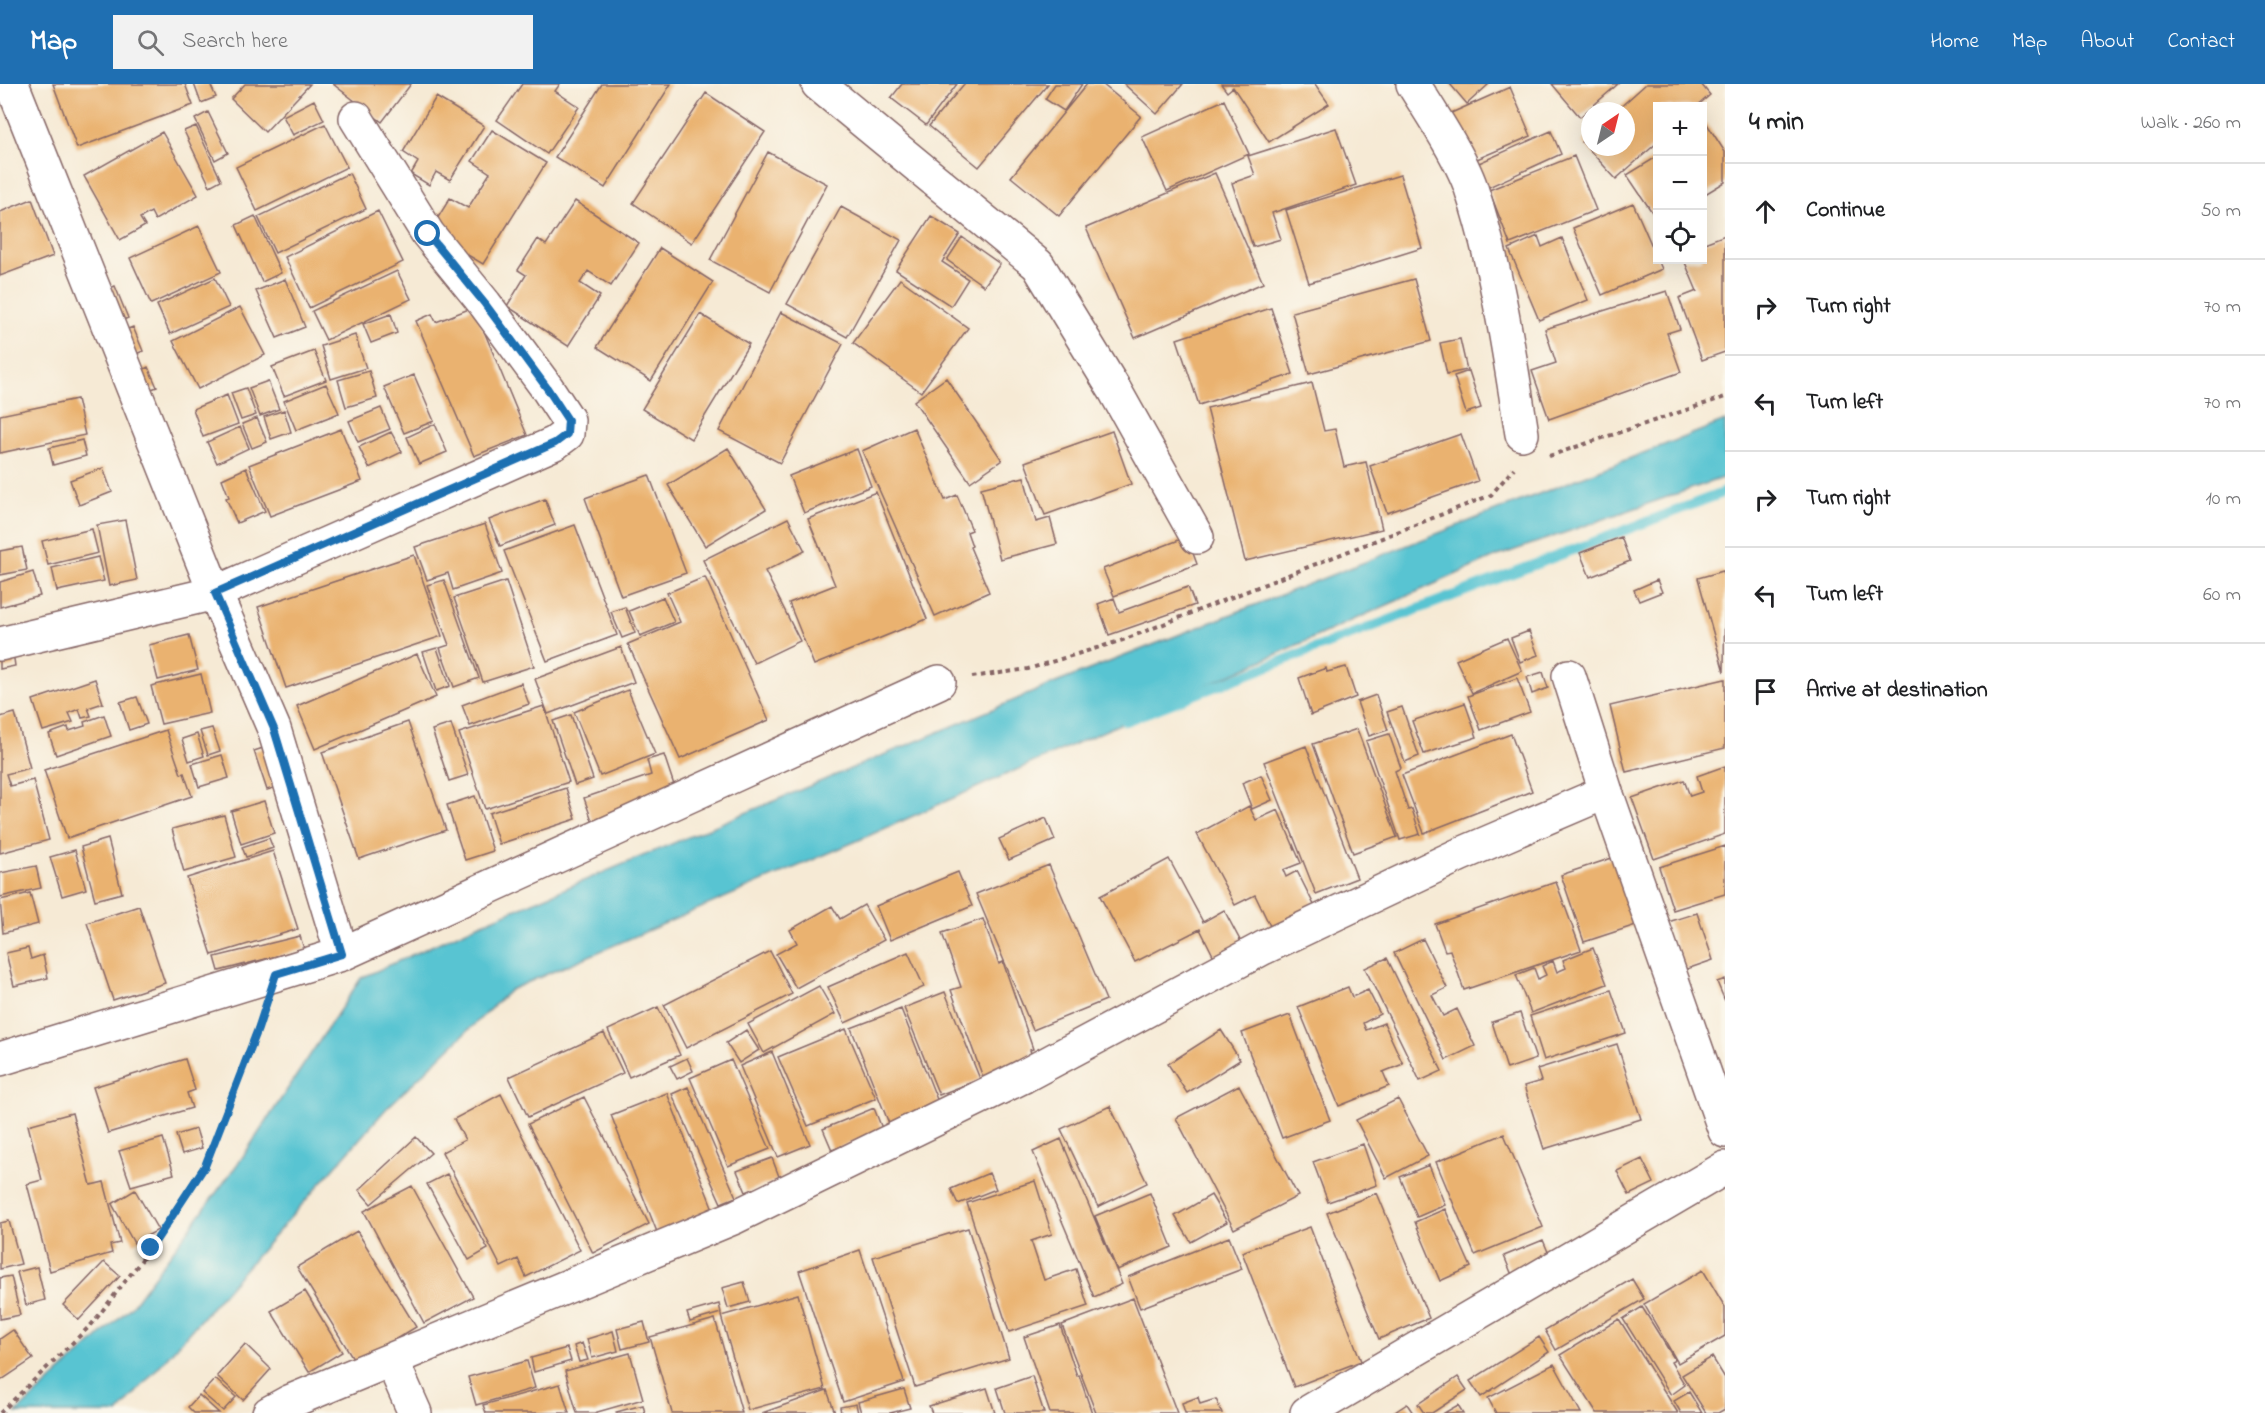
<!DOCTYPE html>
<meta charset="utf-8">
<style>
:root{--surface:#fff;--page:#f2f2f2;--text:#202124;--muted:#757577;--line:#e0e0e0;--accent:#1f6fb2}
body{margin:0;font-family:"Indie Flower",sans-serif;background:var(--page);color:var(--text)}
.controls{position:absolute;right:18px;top:18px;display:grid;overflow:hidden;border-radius:0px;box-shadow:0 6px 24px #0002}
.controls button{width:54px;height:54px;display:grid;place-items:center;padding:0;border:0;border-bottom:2px solid var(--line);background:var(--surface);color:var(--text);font:30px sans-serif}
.compass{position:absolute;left:1581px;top:18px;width:54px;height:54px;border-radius:50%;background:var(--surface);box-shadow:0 6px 24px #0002;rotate:35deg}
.stop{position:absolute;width:18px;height:18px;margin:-14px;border:4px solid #1f6fb2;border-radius:50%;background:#fff}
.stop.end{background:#1f6fb2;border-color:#fff;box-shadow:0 2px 6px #0008}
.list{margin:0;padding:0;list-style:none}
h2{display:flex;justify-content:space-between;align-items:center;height:78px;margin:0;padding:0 24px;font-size:26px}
h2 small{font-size:20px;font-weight:400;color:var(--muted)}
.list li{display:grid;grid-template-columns:39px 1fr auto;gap:18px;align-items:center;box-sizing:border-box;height:96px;padding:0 24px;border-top:2px solid var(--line)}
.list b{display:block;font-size:22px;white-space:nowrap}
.list em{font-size:20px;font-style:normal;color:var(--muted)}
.icon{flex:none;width:33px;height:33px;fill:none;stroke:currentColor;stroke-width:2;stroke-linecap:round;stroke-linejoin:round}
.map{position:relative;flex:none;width:1725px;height:1329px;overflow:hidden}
header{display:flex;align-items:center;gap:36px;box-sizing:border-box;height:84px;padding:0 30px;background:var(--accent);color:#fff}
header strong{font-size:28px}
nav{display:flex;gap:33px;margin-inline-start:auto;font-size:21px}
.search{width:420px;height:54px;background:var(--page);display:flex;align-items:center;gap:15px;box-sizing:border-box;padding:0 21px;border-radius:0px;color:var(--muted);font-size:22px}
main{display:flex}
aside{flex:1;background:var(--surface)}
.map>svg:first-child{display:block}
.water{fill:#59c4d2;stroke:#52727e;stroke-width:1.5}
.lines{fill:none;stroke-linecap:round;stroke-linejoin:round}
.stream{stroke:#59c4d2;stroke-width:10}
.building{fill:#eab26f}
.street-casing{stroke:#866666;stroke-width:36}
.path{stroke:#866666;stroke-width:4;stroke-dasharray:4.5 4.5;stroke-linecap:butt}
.street{stroke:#fff;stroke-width:33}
.route{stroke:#1f6fb2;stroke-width:8}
</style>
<header>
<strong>Map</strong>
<div class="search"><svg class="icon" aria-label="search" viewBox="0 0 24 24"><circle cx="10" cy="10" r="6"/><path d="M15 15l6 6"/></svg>Search here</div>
<nav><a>Home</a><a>Map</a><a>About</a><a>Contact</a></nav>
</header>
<main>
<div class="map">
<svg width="1725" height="1329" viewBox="0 0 1725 1329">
<rect width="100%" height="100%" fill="#fbf7ec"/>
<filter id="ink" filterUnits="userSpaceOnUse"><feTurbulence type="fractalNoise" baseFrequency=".0167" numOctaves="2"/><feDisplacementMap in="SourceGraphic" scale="12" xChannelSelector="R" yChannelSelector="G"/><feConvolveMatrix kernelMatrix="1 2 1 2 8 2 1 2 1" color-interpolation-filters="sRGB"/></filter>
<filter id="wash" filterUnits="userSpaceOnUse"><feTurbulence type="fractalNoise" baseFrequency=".008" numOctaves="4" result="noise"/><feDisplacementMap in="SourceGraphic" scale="24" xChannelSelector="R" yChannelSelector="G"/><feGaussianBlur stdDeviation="1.35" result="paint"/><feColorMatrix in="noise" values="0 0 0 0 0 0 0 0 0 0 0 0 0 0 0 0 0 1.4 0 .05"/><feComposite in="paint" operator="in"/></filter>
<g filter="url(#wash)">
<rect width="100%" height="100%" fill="#f6ead5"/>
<!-- water -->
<path class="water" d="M1725,337v56l-230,80 -636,283 -349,150 -124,119 -268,304h-102l115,-106 111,-149 119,-180 110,-50 577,-242z"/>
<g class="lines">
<!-- stream -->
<path class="stream" d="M1125,637l600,-229"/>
</g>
<g id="blocks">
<!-- building -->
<path class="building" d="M53,0h132l8,21 -116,43z
M194,0h16l6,13 -15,6z
M245,0h65l-45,48 -34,-33z
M333,0h78l-29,38z
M522,0h38l-5,7 24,16 -32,47 -50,-34z
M602,0h69l-66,104 -50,-31z
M902,0h55l-31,41 -35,-27z
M964,0h84l-69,83 -50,-41z
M1055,0h27l-18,27 -19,-12z
M1087,0h15l39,32 -82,100 -48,-39z
M1124,0h59l-26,30z
M1221,0h94l14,20 -60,38 -36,-55 -6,5z
M1450,0h39l-22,20z
M1552,0h66l-38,33z
M1646,0h55l9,11 -13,11h-39v36l-42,37 -34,-37 8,-7v12h36v-36h-10z
M1510,3l21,49 -61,26 -21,-48z
M706,9l59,39 -73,111 -59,-40z
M436,13l48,29 -34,54 -14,-8 -7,13 -18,-11 7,-12 -15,-10z
M314,16l10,20 -31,15 -10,-19z
M1224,16l25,54 -82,37 -25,-54z
M208,28l20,41 -13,7 -20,-41z
M325,40l22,43 -90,44 -21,-44z
M1707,40l18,28v30l-23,14v-69z
M196,42l25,54 -11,6 -26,-55z
M1336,44l20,57 -84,28 9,26 -28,8 -21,-64 23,-8 -7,-19z
M492,46l54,33 -63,101 -54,-32 21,-34 18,10 22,-35 -18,-12z
M1551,47l10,23 -81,37 -10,-24z
M162,48l36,63 -43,25 -4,-8 -11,6 5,8 -25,14 -36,-64z
M768,68l59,32 -57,108 -60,-32z
M1574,72l22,54 -86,34 -21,-54z
M1658,72v65l-31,-46z
M349,89l17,36 -91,44 -17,-36z
M1215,89l48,110 -128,55 -49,-110z
M1400,91l22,73 -113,35 -23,-73z
M32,115l21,57 -53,20v-64z
M575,117l64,42 -28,43 -23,-15 -8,12 20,13 -32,50 -61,-40 19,-31 -8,-5 20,-31 8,6z
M1633,119l29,66 -60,26 -29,-67z
M841,123l60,33 -54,97 -60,-33z
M378,127l25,51 -94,46 -24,-51z
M255,132l26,57 -19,9 -26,-57z
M931,132l29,18 -18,28 26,17 -17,27 -55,-36z
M199,142l22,46 -70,32 -21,-46z
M1725,151v117l-23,8 -23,-62 18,-7 -13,-31h18v-16z
M1538,152l4,11 20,-9 26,62 -49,20 -30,-71z
M962,153l38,27 -16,22 -37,-26z
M660,164l53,34 -62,99 -54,-34z
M397,187l14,28 -85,41 -14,-29z
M215,194l14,29 -59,27 -13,-29z
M285,195l20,48 -28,11 -21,-47z
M900,195l68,49 -47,64 -68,-49z
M1414,195l17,62 -122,33 -17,-62z
M115,202l13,32 -13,5 -13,-32z
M1667,207l13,38 -13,4 14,39 -132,47 -17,-48 24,-8 -11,-34z
M240,223l25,48 -67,34 -25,-48z
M474,223l53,128 -53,21 -58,-135 16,-7 4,8z
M1271,224l22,66 -94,31 -22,-66z
M781,228l62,32 -63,119 -61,-32z
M391,230l6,19 -26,10 -8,-19z
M700,230l49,30 -58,95 -49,-30z
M133,243l10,24 -14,6 -11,-24z
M355,251l11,33 -35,11 -10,-33z
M1460,255l7,31 -20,4 -7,-31z
M314,267l12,29 -42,16 -12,-29z
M148,283l9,20 -11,4 -7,-19z
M369,287l8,27 -31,9 -8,-27z
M1469,287l12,37 -15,5 -12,-37z
M414,291l20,46 -30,12 -20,-46z
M946,294l56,82 -32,22 -56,-81z
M268,297l11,28 -19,7 -11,-28z
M1312,299l12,48 11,-2 9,38 22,-5 16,67 -137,32 -38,-153z
M326,300l13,29 -43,17 -12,-29z
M246,304l10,27 -15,5 -10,-27z
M227,311l11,29 -35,13 -10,-28z
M77,315l8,36 -85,18v-38z
M381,324l9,21 -32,13 -9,-21z
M284,326l7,22 -20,7 -7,-22z
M257,334l10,24 -15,6 -10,-24z
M435,340l12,28 -28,12 -12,-27z
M240,343l9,21 -32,15 -10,-21z
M914,344l31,72 12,-5 15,35 -5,2 5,14 -2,1 19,45 -54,24 -73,-165z
M341,345l21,52 -92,35 -21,-51z
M1112,347l19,53 -86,31 -20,-53z
M391,348l11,20 -33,16 -10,-21z
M1461,350l17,47 -91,32 -17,-47z
M82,356l4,16 -33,9 -4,-17z
M728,364l38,61 -61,37 -37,-61z
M857,365l14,37 -67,27 -15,-37z
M103,384l9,24 -33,13 -9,-25z
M246,384l19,43 -28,12 -11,-25 3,-1 -7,-18z
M649,391l37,98 -65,23 -36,-98z
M1024,393l12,45 14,-4 7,26 -57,15 -19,-71z
M876,408l51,127 -113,46 -25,-62 46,-18 -27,-66z
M545,415l10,26 -55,21 -11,-26z
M788,434l17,33 -40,20 35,70 -46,22 -51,-103z
M125,436l12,60 -28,6 -12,-61z
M485,440l17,49 -49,17 -5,-17 -21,7 -12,-33z
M575,441l42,110 -70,26 -43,-110z
M92,445l6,24 -50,12 -6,-24z
M1187,453l10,27 -83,32 -11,-27z
M1621,453l9,24 -40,16 -10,-24z
M22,463l5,23 -27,5v-24z
M414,471l28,81 -156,52 -28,-81z
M98,473l6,24 -47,10 -5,-23z
M1723,487l2,5 -1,96 -26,-94z
M33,488l7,24 -40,11v-25z
M705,493l64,143 -89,39 -52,-115 52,-22 -13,-29z
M444,496l35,98 -25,9 -14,-39 9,-3 -22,-60z
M1657,496l5,12 -23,9 -5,-11z
M506,497l28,85 -51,16 -29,-84z
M1188,503l7,18 -86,30 -11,-31 16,-6 5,14z
M663,513l11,25 -34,14 -11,-25z
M625,523l10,26 -13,5 -11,-26z
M1529,547l9,24 -18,7 -9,-24z
M189,551l9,35 -40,10 -9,-35z
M1507,554l15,33 -50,22 -16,-33z
M621,563l13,35 -86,32 -13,-35z
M437,564l13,38 -14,5 -13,-39z
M13,568l2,14 -15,3v-14z
M417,570l19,43 -121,52 -18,-43z
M1346,583l10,30 -45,18 -12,-37 27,-10 1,4z
M1543,588l5,16 -16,6 -5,-17z
M201,590l9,39 -49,11 -10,-38z
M1517,594l13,34 -49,18 -13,-34z
M95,595l8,24 -15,5 3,8 -9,2 -3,-9 -10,4 4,9 -30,9 -10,-31z
M1725,595v69l-99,24 -16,-66z
M521,599l8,21 -59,22 -8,-21z
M628,606l27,64 -55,22 -26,-64z
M1376,611l12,35 -19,6 -12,-34z
M137,613l10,27 -18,6 -9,-28z
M1465,619l12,34 -53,17 -12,-33z
M544,622l25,76 -84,27 -26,-76z
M1402,623l17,49 -14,6 -18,-50z
M15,629l15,55 -24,6 4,12 23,-6 16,60 -49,13v-136z
M104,631l7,21 -55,19 -7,-21 19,-7 1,4 16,-5 -1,-4z
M571,631l22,64 -18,6 -22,-64z
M408,638l38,108 -87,29 -37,-107z
M451,640l17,51 -19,6 -17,-51z
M212,644l8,23 -12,4 -8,-24z
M1357,645l40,108 -44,16 -40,-109z
M166,646l15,44 3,-1 8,23 -125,42 -23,-68z
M197,650l7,22 -15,5 -7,-22z
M1389,650l12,34 -6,3 13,39 4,-1 8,25 -20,6 -34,-99z
M1511,650l21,57 -108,42 -22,-58z
M275,660l14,39 -22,7 -13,-39z
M1306,662l51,132 -41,16 -52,-132z
M222,671l7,23 -30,9 -7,-23z
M664,671l13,39 -83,32 -10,-28 67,-23 -4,-15z
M1725,682v68l-71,25 -22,-61 52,-18 6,16 12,-4 -5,-16z
M1261,691l11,25 -20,9 -10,-26z
M566,704l10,31 -77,25 -10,-31z
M475,712l18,55 -28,9 -18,-55z
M264,717l10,32 -33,11 -10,-33z
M1249,722l7,14 22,-10 23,53 -18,7 3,7 11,-6 18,36 -44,21 -16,-33 -20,10 -38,-71z
M224,731l12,42 -52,15 -12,-43z
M1046,734l9,22 -46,20 -10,-21z
M269,754l4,10 -27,9 -4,-10z
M108,755l14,54 -27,7 -14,-53z
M1725,762v48l-52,16 -14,-43z
M75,766l11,39 -24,7 -12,-39z
M273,767l25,78 -86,26 -25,-77z
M1615,773l24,67 -55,18 -23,-67z
M1169,775l34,63 21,-12 19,36 -27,15 -16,-32 -65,33 -35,-66z
M1049,781l57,135 -73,30 -57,-136z
M36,782l5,22 -41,9v-24z
M958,788l14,34 -82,34 -14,-34z
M1556,798l25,68 -117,40 -14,-40 -5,1 -10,-27z
M30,809l8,31 -35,9 -3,-33z
M864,821l20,35 -88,48 -20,-34 21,-11 -7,-13 42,-24 8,13z
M139,822l26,77 -52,17 -26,-77z
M1697,829l16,47 -29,10 -16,-48z
M983,835l16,45 4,-2 30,87 -3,1 4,13 -50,17 -33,-90 10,-3 -19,-54z
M300,852l4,13 -85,22 -4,-14z
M1423,855l24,49 -15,7 11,21 14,-7 18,37 -29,14 -52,-107z
M28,864l3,11 12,-4 5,23 -34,8 -8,-33z
M1593,864l14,36 -76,29 -15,-38 18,-7 4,11 8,-4 -4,-9 11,-5 4,11 9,-4 -3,-8z
M770,867l22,43 -106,54 -22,-43z
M908,868l16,35 -79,36 -17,-36z
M1387,874l55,113 -22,10 -55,-113z
M1725,895v22l-8,-19z
M819,902l16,28 -71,39 -16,-29z
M1348,903l4,10 16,-7 12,24 -17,9 3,7 18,-7 19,41 -20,8 6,14 -50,20 -41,-99z
M1611,906l15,43 -82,27 -14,-44z
M945,908l35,87 -41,16 -35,-87z
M658,923l22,48 -51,22 -21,-47z
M901,925l39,98 -50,19 -39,-98z
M1520,929l16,46 -29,10 -15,-47z
M1290,931l40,105 -48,18 -40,-105z
M846,945l30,69 -68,28 -30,-69z
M746,946l13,20 -20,13 -13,-20z
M1221,946l19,30 -53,33 -19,-29z
M604,949l19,40 -95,44 -19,-40z
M1617,960l24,75 -97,30 -20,-63 17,-5 -4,-12z
M772,968l38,92 -32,13 -38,-91z
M687,974l6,13 -16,8 -7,-13z
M185,975l10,31 -8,3 5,15 -84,25 -15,-46z
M731,976l39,89 -42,17 -38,-88z
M1239,1001l59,111 -64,33 -58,-111z
M688,1003l48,110 -15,6 -49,-109z
M667,1009l46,116 -56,23 -46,-117z
M501,1010l79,156 -54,27 -8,-18 -17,8 -59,-115 23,-12 -11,-21z
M584,1013l65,127 -56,29 -65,-129z
M1398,1015l30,57 -42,22 -30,-58z
M1110,1022l37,77 -49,24 -37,-78z
M874,1024l9,23 -51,19 -9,-21z
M72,1029l19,72 13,-3 16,61 -10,2 2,8 -62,18 -23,-87 15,-4 -14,-55z
M196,1045l6,19 -20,6 -6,-19z
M1504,1050l39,93 -68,28 -39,-93z
M416,1053l15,16 -60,51 -12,-14z
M163,1054l11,36 -43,12 -12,-35z
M1061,1055l61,145 -28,13 -61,-145z
M1363,1060l14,41 -49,17 -15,-40z
M772,1074l8,21 -34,13 -9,-21z
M1642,1075l12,24 -25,12 -12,-24z
M1429,1081l16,40 -28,12 -17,-40z
M989,1089l7,16 -38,15 -7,-15z
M447,1090l41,75 -19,11 -42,-76z
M1035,1097l17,53 -21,7 13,39 32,-11 12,37 -79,26 -42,-129z
M412,1102l61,111 -49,26 -60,-112z
M135,1106l23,40 -24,13 -22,-39z
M1150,1109l22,54 -55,23 -22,-54z
M1377,1109l52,125 -50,21 -52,-126z
M1211,1111l16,27 -36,20 -16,-26z
M1445,1125l26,58 -31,14 -25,-59z
M9,1137l12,43 -21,5v-46z
M1310,1143l51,134 -67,26 -52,-135z
M968,1144l41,130 -94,29 -42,-130z
M357,1147l59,96 -60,36 -59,-96z
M1229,1153l13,32 -102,39 -12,-31z
M1543,1156l8,19 -39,16 -8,-19z
M860,1166l44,132 -61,20 -44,-131z
M104,1178l16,14 -41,44 -16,-15z
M37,1183l8,33 -19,5 -9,-33z
M1703,1186l22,37v29l-47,27 -34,-59z
M11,1192l9,39 -20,4v-41z
M1632,1195l12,20 -88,51 -11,-20z
M744,1198l6,20 -22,6 -6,-20z
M305,1207l37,61 -33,20 -38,-61z
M798,1210l27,95 -77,21 -27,-94z
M1133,1214l44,115h-81l-34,-88z
M719,1220l2,9 -31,9 -3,-9z
M1642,1223l33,53 -4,2 14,23 -14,10 -48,-76z
M715,1235l27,94h-70l-22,-76z
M1619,1235l59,94h-81l-37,-58z
M644,1238l5,20 -27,7 -5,-20z
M1060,1241l17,51 2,-1 13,38h-42l-26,-76z
M13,1246l20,29 -33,22v-42z
M613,1247l5,20 -26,7 -5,-19z
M1539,1253l10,15 -68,45 -11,-16z
M582,1259l6,17 -9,2 -5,-16z
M245,1260l26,25 -28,31 -26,-24z
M567,1264l4,13 -37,11 -3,-14z
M630,1269l13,46 -49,14h-17l-12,-42z
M1712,1273l13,21v31l-7,4h-12l-24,-38z
M527,1277l8,27 -59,17 -8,-28z
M1554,1280l27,49h-85l-8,-15z
M1032,1292l12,37h-39l-8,-25z
M1458,1293l9,13 -35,23h-8l-6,-9z
M215,1295l21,18 -13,14 -21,-18z
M560,1300l9,29h-83l-3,-8z
M987,1304l8,25h-63l-3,-7z
M904,1305l6,19 -20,5h-29l-3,-11z
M827,1306l8,23h-73z
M1689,1308l13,21h-21l-7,-12z
M199,1311l20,18h-25l-6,-6z
M1198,1313l2,7 16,-5 6,14h-37l-3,-10z
M856,1320l2,9h-17l-1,-6z
M1407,1320l6,9 -18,-1z
M643,1321l2,8h-29v-1z
M1458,1321l5,8h-19z"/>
</g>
</g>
<g filter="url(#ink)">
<use href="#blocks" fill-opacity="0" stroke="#866666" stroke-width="1.5"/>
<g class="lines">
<!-- street casing -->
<g class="street-casing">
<path id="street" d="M12,0l203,509 59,136 68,225
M818,0l220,181 76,124 83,148
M1413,0c17,27 48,74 58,104 26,79 38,164 51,246
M0,560l215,-51 340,-150 12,-9 1,-14 -21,-32 -62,-84 -57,-70 -72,-116
M1569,592l37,116 119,339
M0,975l342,-105 597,-272
M392,1277l23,52
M269,1329l20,-11 446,-185 289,-141 239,-128 196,-93 147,-63
M1307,1329l418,-245"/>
</g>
<!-- path -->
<path class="path" d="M1549,372l176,-59
M972,593l56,-8 95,-29 368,-145 23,-27
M0,1329l92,-89 59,-76 54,-83 58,-151"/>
<!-- street -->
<use href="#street" class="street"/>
</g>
</g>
<g class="lines" filter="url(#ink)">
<!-- route -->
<path class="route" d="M151,1164l54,-82 53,-137 18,-55 66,-20 -68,-225 -59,-136 340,-150 12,-9 1,-14 -21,-32 -62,-84 -57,-70"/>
</g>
</svg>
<div class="controls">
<button>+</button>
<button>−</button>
<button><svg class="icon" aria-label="locate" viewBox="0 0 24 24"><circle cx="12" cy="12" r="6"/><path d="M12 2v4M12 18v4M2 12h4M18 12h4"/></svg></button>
</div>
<svg class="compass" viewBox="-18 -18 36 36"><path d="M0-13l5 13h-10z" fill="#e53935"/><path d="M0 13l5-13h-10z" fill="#757577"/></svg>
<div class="stop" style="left:428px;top:150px"></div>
<div class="stop end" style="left:151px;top:1164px"></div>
</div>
<aside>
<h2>4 min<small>Walk · 260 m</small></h2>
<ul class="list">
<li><svg class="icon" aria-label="ahead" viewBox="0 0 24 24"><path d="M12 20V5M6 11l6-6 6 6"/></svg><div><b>Continue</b></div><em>50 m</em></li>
<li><svg class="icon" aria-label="right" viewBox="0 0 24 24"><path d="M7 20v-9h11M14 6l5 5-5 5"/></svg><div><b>Turn right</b></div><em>70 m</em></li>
<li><svg class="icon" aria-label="left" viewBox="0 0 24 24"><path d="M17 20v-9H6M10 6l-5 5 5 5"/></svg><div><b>Turn left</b></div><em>70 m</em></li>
<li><svg class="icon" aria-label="right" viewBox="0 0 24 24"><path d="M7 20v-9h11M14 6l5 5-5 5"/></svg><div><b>Turn right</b></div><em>10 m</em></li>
<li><svg class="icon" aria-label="left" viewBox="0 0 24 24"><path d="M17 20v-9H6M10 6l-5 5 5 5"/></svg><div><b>Turn left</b></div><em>60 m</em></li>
<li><svg class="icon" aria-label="arrive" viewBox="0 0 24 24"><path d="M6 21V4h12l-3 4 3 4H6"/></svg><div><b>Arrive at destination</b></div></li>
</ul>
</aside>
</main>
